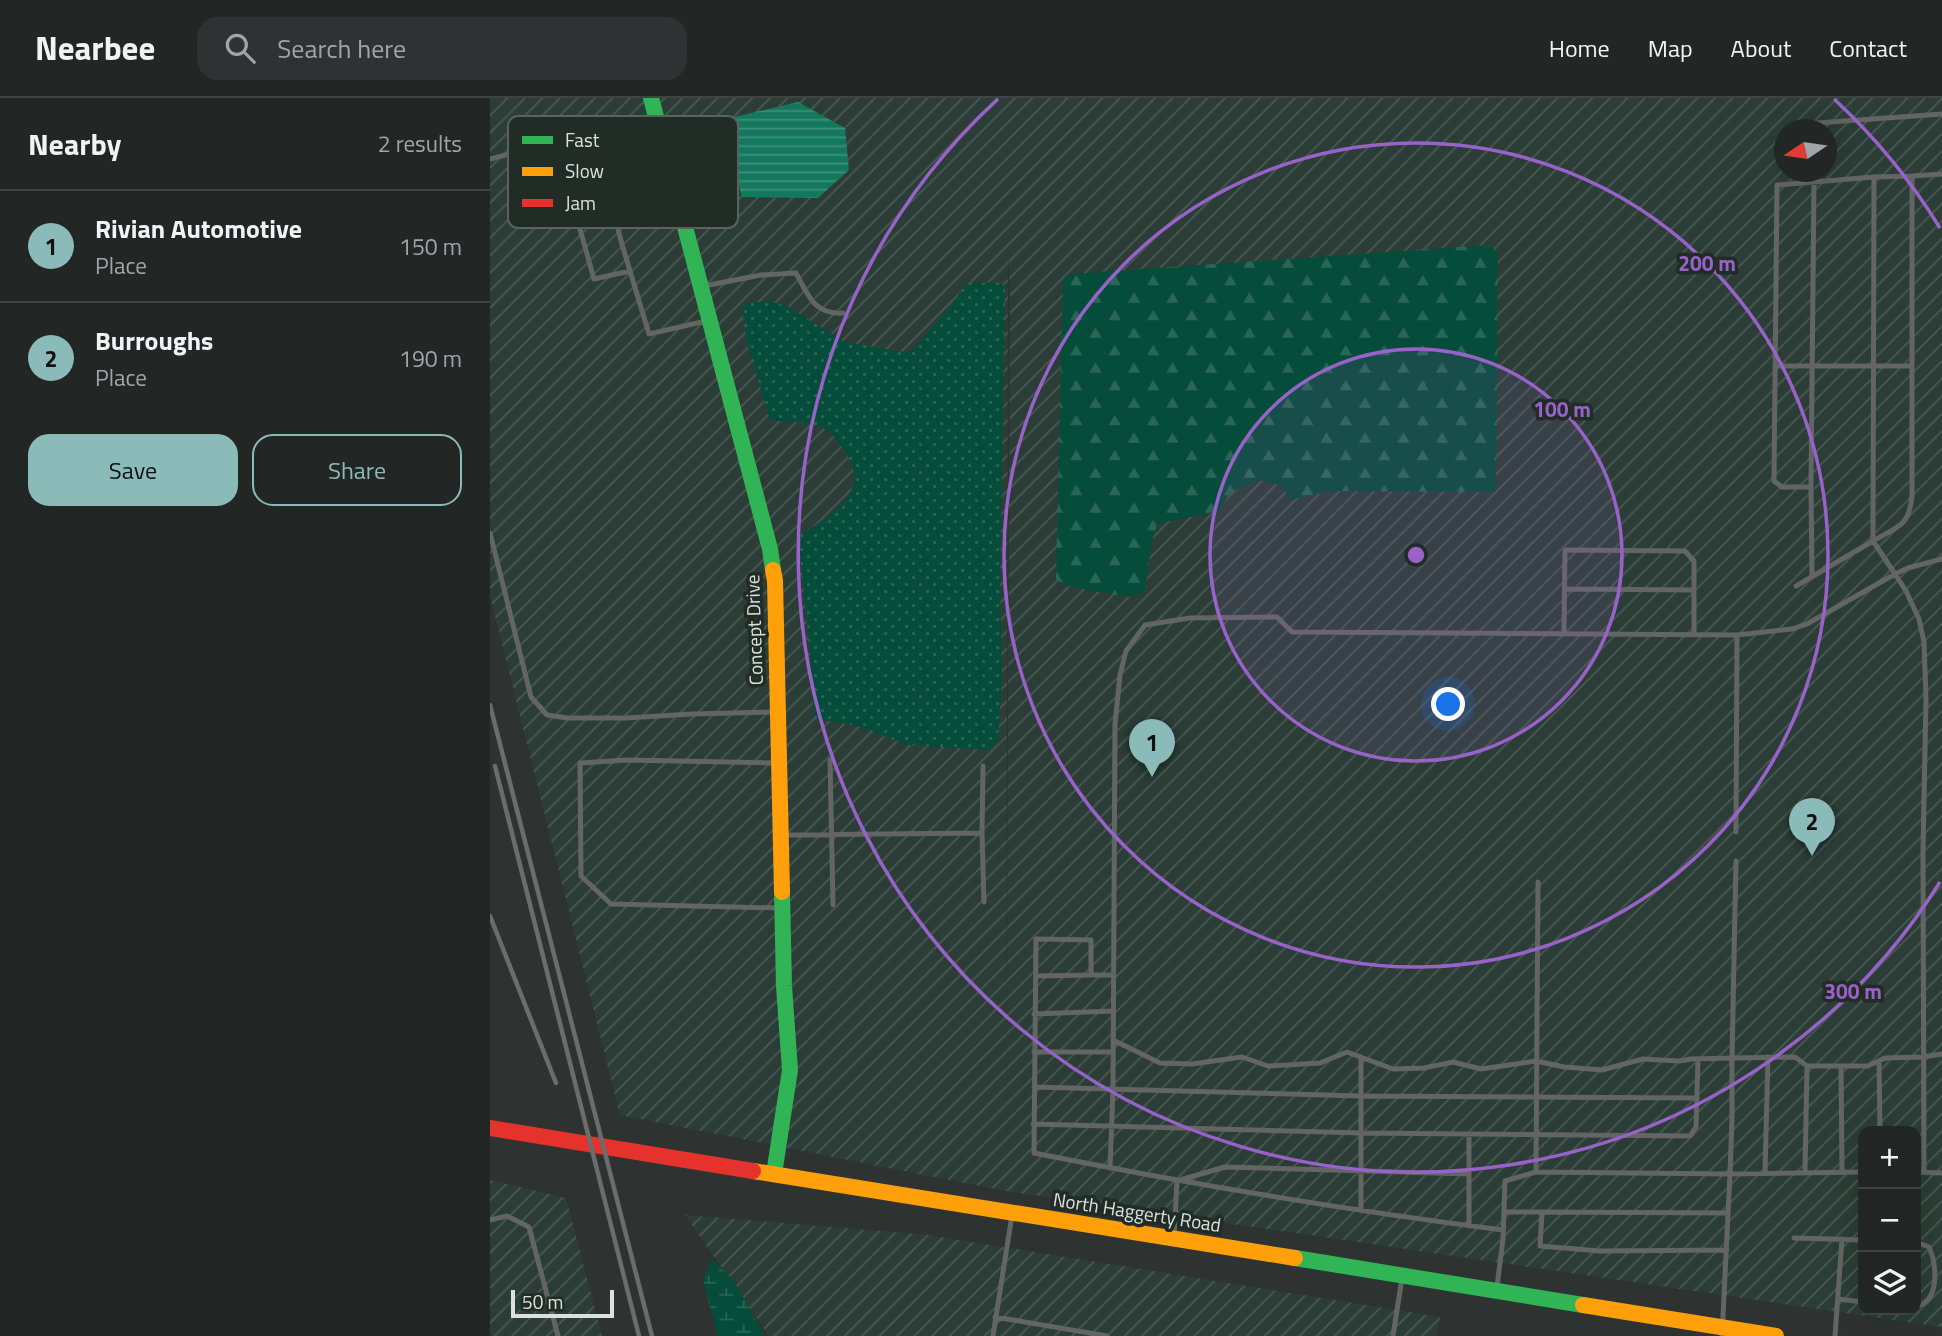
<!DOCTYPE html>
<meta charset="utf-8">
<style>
:root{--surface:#222625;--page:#2e3232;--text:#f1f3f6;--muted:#a2a5a7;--line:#3f4342;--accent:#8bbbb9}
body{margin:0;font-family:"Titillium Web",sans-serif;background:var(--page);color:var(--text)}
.controls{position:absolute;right:21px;bottom:21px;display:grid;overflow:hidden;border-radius:14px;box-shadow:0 7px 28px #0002}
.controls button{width:63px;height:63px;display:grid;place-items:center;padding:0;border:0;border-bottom:2px solid var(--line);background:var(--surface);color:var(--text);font:35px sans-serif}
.compass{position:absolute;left:1284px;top:21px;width:63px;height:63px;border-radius:50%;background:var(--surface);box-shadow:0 7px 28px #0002;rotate:257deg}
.scale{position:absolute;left:21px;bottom:18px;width:103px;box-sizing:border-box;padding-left:7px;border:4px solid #dbe1df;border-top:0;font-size:19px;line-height:24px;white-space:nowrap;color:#dbe1df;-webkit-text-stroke:5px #212c27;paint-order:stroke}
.you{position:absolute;left:959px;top:607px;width:24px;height:24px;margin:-18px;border:5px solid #fff;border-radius:50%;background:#1a73e8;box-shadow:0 0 0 10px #1a73e833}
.badge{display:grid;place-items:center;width:46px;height:46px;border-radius:50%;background:var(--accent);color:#111;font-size:23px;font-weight:700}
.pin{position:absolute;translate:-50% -58px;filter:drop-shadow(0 2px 4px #0008)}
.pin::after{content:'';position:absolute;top:37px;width:24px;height:21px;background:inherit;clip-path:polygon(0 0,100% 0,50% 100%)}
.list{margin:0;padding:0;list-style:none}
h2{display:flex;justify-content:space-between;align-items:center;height:91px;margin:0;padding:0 28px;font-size:30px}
h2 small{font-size:23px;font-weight:400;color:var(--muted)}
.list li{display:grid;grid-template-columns:46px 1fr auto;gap:21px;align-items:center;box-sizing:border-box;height:112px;padding:0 28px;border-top:2px solid var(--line)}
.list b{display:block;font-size:26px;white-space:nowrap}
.list p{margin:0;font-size:23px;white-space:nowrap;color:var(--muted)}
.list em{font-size:23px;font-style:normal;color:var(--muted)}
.actions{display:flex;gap:14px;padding:21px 28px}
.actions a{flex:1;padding:16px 0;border:2px solid var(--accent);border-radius:21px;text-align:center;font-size:24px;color:var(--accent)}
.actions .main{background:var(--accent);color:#111}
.icon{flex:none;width:38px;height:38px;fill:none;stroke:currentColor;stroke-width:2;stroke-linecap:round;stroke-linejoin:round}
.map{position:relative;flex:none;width:1452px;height:1238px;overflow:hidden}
header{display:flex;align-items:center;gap:42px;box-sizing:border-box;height:98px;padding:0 35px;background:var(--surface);border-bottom:2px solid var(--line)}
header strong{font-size:33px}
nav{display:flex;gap:38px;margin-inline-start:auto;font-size:24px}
.search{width:490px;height:63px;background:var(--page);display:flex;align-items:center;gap:18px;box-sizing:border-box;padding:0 24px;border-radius:21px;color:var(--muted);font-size:26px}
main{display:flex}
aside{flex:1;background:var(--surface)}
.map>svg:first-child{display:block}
.industrial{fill:url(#industrial-furrows);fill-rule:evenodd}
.grass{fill:url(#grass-dots)}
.forest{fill:url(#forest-firs)}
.wetland{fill:url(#wetland-marsh)}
.water{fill:url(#water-rules)}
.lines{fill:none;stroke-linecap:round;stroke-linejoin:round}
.lane{stroke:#636564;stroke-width:5}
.fast{stroke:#30b455;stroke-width:16}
.slow{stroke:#ff9f0a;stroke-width:16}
.jam{stroke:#e5322d;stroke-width:16}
.rail{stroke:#6a6d6c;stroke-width:4.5}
.ring{fill:none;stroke:#9862c9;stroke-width:3.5}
.labels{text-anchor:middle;stroke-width:7;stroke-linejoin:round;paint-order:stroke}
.street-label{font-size:19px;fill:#dbe1df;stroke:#212c27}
.key{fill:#212c27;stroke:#59625e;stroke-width:2}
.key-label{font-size:19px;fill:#dbe1df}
.centre{fill:#9862c9;stroke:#212c27;stroke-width:3.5}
.ring-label{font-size:21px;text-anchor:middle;font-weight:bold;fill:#9862c9;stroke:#212c27;stroke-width:7;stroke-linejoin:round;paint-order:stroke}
</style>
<header>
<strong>Nearbee</strong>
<div class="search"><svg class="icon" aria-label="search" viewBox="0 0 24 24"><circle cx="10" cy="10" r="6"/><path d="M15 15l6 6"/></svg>Search here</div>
<nav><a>Home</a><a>Map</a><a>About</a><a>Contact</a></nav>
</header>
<main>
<aside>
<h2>Nearby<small>2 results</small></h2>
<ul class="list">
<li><span class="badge">1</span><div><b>Rivian Automotive</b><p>Place</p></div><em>150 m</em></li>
<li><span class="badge">2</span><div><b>Burroughs</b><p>Place</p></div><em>190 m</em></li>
</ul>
<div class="actions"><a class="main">Save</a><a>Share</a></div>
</aside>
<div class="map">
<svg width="1452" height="1238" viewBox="0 0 1452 1238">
<defs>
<pattern id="industrial-furrows" width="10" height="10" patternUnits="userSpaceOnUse" patternTransform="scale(1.75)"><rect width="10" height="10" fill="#2b3d36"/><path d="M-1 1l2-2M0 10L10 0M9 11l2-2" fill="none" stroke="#495953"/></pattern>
<pattern id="grass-dots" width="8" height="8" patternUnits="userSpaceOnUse" patternTransform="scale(1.75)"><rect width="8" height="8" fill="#064c3b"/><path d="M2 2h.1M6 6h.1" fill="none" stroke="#2a6657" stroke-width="1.8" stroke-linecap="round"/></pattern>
<pattern id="forest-firs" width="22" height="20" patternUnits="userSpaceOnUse" patternTransform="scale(1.75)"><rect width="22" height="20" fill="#064c3b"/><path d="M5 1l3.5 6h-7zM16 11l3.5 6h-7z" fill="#2a6657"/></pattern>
<pattern id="wetland-marsh" width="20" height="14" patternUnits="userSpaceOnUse" patternTransform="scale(1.75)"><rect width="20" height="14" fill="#064c3b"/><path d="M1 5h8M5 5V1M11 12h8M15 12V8" fill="none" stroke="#2a6657"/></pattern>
<pattern id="water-rules" width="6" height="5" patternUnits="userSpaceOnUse" patternTransform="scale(1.75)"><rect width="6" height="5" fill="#13785e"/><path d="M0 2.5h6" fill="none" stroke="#40917c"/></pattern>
</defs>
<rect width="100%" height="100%" fill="#2e3331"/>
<!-- industrial -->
<path class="industrial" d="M0,0h1452v1229l-936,-136 -386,-76 -130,-519zM1294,32h42v42h-42zM518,159l2,31 -4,893v-1zM1373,1033h53v179h-53z
M0,1082l76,18 36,138h-112z
M195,1117l243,20 512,82 -3,19h-668z"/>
<!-- grass -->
<path class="grass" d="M507,184l8,4 -5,297 2,93 -4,65 -9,9 -81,-5 -54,-20 -39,-6 -4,-31v-24l-11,-111 1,-19c31,-19 71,-42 44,-82 -5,-6 -10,-17 -17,-21 -17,-12 -38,-8 -58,-11l-23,-77 -5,-34 5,-6 21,-2 19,5 58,36 65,11 43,-50 12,-19z"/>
<!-- forest -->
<path class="forest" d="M998,147l10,6 -2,241 -164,-1 -42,9 -8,-14 -25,-6 -27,13 -11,18 -62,13 -5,17 -7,50 -16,6 -62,-11 -11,-7 7,-299 9,-6z"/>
<!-- wetland -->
<path class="wetland" d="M222,1161l22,22 31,55h-47l-15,-56z"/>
<!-- water -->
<path class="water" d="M308,4l47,26 4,42 -31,28 -76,-1 -21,-77z"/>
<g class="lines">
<!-- lane -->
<path class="lane" d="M163,19l-59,15 27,109 28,93 57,-13
M1313,26l139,-10
M108,49l-38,11 34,121 36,-8
M0,61l104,-27
M1452,76l-30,2v320c-3,31 -14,30 -39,45l22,33 13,-6 34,-9
M1384,79l38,-1
M214,188l57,-11 35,-2c12,22 18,42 47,40
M1286,268h136
M1321,389l3,-305
M0,435l41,164 16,18 20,3h59l66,-4 83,-2
M1306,488l77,-45 1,-364 -97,8 -3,296 8,6h29l1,90
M1075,491l129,1
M1074,535l1,-83 120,1 9,10v73
M340,662l3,145
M286,665l-148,-3 -48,3 1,113 30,28 168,4
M1246,734l1,-197
M492,735l2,69
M292,737l200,-2 1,-67
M624,877h-23v-35l-55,-1 -2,214c156,31 312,57 469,77
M546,878l55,-1
M544,916l79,-3
M623,942l47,23 32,1 50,-7 26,9 52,-3 27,-11 46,17 31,-1 29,-6 28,7 55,-8 28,6 38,3 41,-11 36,2 12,-2 41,-1 4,-197
M544,954h78
M871,959v154
M1389,963l1,70
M1351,968l1,106
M544,989l327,9 336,2
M543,1026l328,9 329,3 6,-9 2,-68
M979,1037v39
M620,1070l3,-78 2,-366 5,-49 6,-24 19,-26 45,-7 87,-1 15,15 445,3 55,-6 15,-5 88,-50 11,17 13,28 5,23 2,57 -3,151 1,322
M1046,1074l2,-290
M1275,1074l3,-115
M1315,1074l2,-106
M1426,1074l26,1
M690,1082l45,-13 244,7v52
M1014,1114h38l-2,34 60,5 127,-1
M1052,1114l186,1
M0,1122l17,-4 22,11 29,109
M684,1139l3,-56
M1304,1140l69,2
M1426,1144l13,5c8,18 11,55 -13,59
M1007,1189l6,-48 2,-58 31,-9 194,2 2,-56v-60l63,-1 12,9h61l17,-8 38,-1 19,-3
M1348,1201l25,3
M505,1219l112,19
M503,1238l19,-121
M903,1238l9,-58
M1232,1238l8,-162 133,-2
M1345,1238l7,-97"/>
<!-- fast -->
<path class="fast" d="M161,0l119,451 3,21
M284,1076l16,-104 -6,-84 -2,-94
M805,1160l288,47"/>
<!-- slow -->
<path class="slow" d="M283,472l2,11 7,311
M263,1073l542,87
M1093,1207l193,31"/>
<!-- jam -->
<path class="jam" d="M0,1030l263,43"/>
<!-- rail -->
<path class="rail" d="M0,607l162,631
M5,668l144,570
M0,818l66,167"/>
</g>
<!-- distance rings -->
<circle cx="926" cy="457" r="206" fill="#9862c9" fill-opacity=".12"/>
<g class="ring">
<circle cx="926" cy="457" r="206"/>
<circle cx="926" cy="457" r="412"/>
<path d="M1450 784A618 618 0 1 1 508 1M1344 1A618 618 0 0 1 1450 130"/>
</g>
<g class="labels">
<!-- street labels -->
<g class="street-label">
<text transform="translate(264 532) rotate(-92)" y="7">Concept Drive</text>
<text transform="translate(647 1114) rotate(9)" y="7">North Haggerty Road</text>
</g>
</g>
<!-- legend -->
<rect x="18" y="18" width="230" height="112" rx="10" class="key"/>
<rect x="32" y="38" width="31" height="8" fill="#30b455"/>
<rect x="32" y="69" width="31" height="9" fill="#ff9f0a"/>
<rect x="32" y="101" width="31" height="8" fill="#e5322d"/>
<g class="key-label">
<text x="75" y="49">Fast</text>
<text x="75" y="80">Slow</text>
<text x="75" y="112">Jam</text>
</g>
<circle cx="926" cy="457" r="10" class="centre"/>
<g class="ring-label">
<text x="1217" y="173">200 m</text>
<text x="1072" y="319">100 m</text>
<text x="1363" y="901">300 m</text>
</g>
</svg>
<div class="controls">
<button>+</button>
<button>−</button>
<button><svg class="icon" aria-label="layers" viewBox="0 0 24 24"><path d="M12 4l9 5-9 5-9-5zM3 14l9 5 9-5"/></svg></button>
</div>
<svg class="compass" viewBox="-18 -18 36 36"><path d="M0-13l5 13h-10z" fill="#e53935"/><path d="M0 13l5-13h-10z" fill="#a2a5a7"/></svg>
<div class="scale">50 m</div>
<div class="you"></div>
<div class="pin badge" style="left:662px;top:679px">1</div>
<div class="pin badge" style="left:1322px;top:758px">2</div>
</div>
</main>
